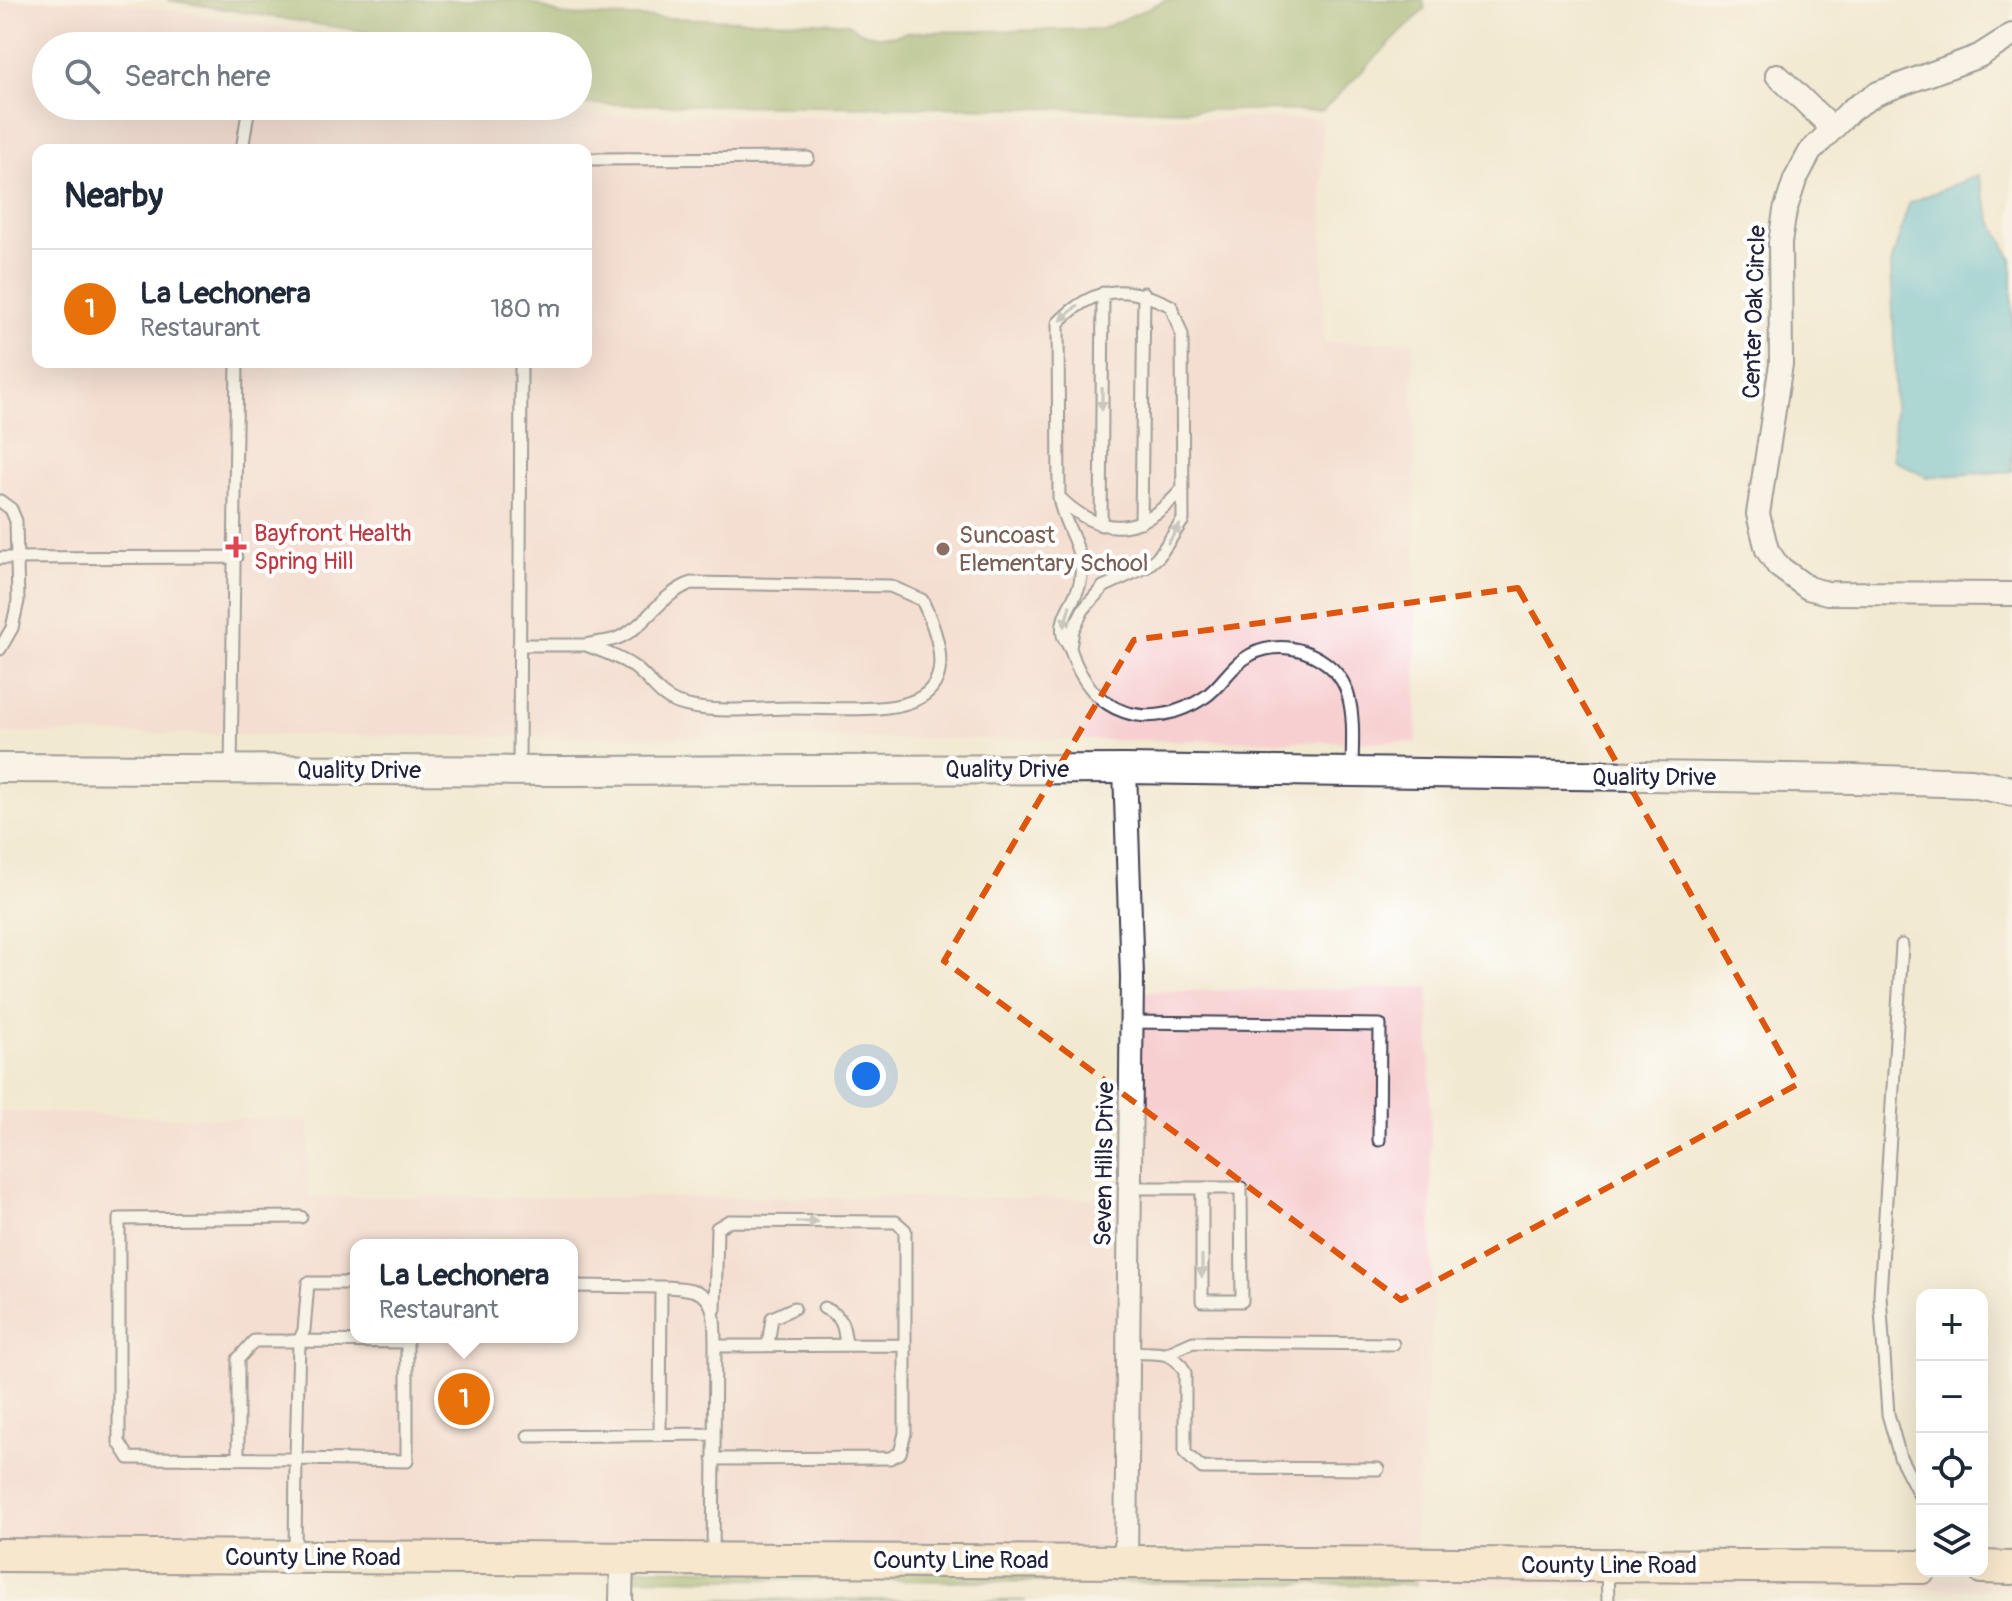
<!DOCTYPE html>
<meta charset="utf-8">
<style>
:root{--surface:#fff;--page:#f6f6f7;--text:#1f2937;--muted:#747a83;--line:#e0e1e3;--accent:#2563eb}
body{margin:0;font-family:Pangolin,sans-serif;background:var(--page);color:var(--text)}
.controls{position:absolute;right:24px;bottom:24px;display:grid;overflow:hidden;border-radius:16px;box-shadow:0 8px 32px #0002}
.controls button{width:72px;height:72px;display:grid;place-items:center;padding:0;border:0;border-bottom:2px solid var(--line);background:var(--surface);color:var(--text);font:40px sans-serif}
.you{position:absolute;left:866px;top:1076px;width:28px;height:28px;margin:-20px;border:6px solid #fff;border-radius:50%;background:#1a73e8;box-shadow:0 0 0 12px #1a73e833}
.badge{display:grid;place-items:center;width:52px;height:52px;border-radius:50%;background:var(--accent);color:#fff;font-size:26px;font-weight:700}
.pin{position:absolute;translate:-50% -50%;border:4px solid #fff;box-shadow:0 2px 8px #0006}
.popup{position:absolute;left:350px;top:1239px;width:228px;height:104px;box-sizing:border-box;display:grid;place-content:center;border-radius:16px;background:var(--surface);filter:drop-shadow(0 2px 6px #0005);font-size:26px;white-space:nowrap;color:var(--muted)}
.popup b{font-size:30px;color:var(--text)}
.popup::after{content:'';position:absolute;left:50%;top:100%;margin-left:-16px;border:16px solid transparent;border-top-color:var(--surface)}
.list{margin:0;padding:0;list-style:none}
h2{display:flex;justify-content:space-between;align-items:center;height:104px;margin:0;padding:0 32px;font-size:34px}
h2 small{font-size:26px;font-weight:400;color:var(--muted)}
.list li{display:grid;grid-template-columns:52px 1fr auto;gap:24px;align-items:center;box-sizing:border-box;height:120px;padding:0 32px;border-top:2px solid var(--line)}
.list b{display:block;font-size:30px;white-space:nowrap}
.list p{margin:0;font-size:26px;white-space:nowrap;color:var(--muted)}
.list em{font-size:26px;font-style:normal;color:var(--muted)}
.icon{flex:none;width:44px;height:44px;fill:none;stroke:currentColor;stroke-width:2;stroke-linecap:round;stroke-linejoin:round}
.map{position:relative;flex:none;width:2012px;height:1601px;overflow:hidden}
.search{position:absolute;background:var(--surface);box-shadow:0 8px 32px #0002;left:32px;top:32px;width:560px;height:88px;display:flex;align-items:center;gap:20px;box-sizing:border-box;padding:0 28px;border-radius:44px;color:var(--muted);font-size:30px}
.panel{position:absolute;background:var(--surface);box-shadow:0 8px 32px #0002;left:32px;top:144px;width:560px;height:224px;border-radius:16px}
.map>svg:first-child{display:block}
.built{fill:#f7cfd0;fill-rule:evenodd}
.forest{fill:#88a85c;stroke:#55654c;stroke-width:2}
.water{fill:#5bc0d8;stroke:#3e718a;stroke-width:2}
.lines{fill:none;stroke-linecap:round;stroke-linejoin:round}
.service-casing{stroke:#414052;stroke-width:15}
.minor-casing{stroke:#414052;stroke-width:26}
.tertiary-casing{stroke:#414052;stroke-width:32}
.secondary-casing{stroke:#414052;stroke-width:36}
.service{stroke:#fff;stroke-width:11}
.minor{stroke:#fff;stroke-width:22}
.tertiary{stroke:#fff;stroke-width:28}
.secondary{stroke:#fde5c5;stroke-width:32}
.oneway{fill:#9c9ca7}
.marked{fill:none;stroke:#de560e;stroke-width:6;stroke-dasharray:16 10;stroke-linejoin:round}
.health-dot{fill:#e0444e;stroke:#fff;stroke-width:3}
.education-dot{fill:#8d6e63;stroke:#fff;stroke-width:3}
.labels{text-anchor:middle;stroke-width:8;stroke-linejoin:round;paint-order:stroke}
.street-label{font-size:24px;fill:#22223b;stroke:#fff}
.health-label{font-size:24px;fill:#be3a42;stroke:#fff;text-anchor:start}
.education-label{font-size:24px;fill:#785e54;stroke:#fff;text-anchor:start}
</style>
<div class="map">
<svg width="2012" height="1601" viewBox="0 0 2012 1601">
<rect width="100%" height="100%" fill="#fff"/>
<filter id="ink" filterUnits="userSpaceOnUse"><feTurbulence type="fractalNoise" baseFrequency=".0125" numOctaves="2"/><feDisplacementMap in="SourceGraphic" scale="16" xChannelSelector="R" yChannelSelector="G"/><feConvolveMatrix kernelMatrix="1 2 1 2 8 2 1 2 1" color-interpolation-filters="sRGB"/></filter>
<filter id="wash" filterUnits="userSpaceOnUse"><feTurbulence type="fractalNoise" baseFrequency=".006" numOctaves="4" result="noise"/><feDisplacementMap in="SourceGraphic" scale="32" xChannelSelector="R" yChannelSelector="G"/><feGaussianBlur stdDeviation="1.8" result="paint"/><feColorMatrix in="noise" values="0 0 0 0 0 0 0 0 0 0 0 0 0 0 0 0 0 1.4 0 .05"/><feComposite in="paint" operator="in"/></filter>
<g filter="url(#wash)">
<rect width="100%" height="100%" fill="#f2e9d1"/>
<!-- built -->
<path class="built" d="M0,0h106l287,46h-347v60h430v9l846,4 2,223h89l4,400 -1417,-9zM38,150h548v212h-548z
M1429,987l4,333 -20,229 -1413,-5v-432l308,9 1,76 818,1 3,-206zM356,1245h216v92h-216z
M1415,1574l597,5v10l-596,-4z"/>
<!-- forest -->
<path class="forest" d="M167,0h359l35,15 286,8c19,15 37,16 61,9l193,-3 65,-29h257l2,9 -103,102 -744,-7v-58h-124z
M617,1568l798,6 1,11 -799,-7z
M617,1598l409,3h-409z"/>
<!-- water -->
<path class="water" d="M1978,175l14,46 20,38v212l-86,6 -33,-18 2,-99 -4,-96 18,-61z"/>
</g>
<g filter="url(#ink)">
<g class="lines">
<!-- service casing -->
<g class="service-casing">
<path id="service" d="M242,150l7,-44
M586,159l222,-1
M1060,498c43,42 84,36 123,-10
M0,501l11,8 5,12 2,80 -6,27 -12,21
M1141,522l3,-229
M1101,525l2,-232
M0,558l236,-1
M691,583l199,3 32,14c60,126 -43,108 -129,108 -36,0 -81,7 -116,-5 -21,-8 -28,-27 -46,-38 -14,-9 -30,-14 -45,-20 10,-3 23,-3 32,-7 29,-12 39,-41 73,-55z
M519,645h67
M1070,648l3,-18 10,-20 20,-23 43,-20 13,-11 24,-36 -1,-185 -11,-29c-46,-22 -77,-20 -113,17l1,174c4,31 28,52 21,86 -4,17 -21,33 -17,52 1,5 6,10 8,16 20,64 78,83 134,46 15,-10 24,-28 39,-38 35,-26 93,-5 104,36 7,25 4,52 4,79
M231,769l6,-407
M519,769l2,-407
M1902,945l-22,350 8,119 12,43 22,43
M1131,1022l249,3 -1,115
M1130,1188h111l1,113h-40v-113
M572,1286l89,1
M824,1308c19,8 20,18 22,37
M715,1309l2,-81 12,-7 167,1 9,8v115
M768,1345l4,-27 22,-10
M1128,1353c23,0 47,-5 57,20v80l17,15 176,1
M1168,1353l25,-11 200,2
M660,1435l1,-148c51,1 54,11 54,59
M528,1436l185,-2
M238,1459v-100l16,-18h45l-3,118 111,2v-119l-108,-1 5,-11 4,-47h48
M295,1553l1,-94 -167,-1 -10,-16v-223l182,-2
M713,1557l2,-211 190,-1v88l-5,20 -10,5 -177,1
M1607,1569l1,32"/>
</g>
<!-- minor casing -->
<g class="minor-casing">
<path id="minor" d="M2012,35l-33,21 -101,37 -26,16 -42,43 -15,28 -10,31 -5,31 1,122 -23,150 9,36 11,16 30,22 19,5 185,1
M1777,75l54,52
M1125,769l7,208 -6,584
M621,1601l1,-44"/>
</g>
<!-- tertiary casing -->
<g class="tertiary-casing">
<path id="tertiary" d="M0,768l560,3 565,-2 729,10 117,4 41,8"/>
</g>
<!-- secondary casing -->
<g class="secondary-casing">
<path id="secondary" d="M0,1555l1922,12
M1982,1567l30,1"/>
</g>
<!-- service -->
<use href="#service" class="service"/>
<!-- minor -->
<use href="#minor" class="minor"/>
<!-- tertiary -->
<use href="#tertiary" class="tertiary"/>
<!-- secondary -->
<use href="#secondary" class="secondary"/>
</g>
<!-- one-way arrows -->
<defs><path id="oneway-solid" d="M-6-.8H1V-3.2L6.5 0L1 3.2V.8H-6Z" transform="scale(2)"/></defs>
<g class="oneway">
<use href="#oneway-solid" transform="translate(1069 313) rotate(137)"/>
<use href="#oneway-solid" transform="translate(1102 399) rotate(91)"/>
<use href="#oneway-solid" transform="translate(1174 534) rotate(-58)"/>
<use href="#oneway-solid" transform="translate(1067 616) rotate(106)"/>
<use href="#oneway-solid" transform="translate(807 1222)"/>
<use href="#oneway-solid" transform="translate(1202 1266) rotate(90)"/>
</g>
</g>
<!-- marked area -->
<path d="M0 0H2012V1601H0ZM1518,588l280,496 -397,216 -457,-339 190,-321z" fill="#f2e9d1" fill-opacity=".55" fill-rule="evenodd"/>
<path class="marked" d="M1518,588l280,496 -397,216 -457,-339 190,-321z"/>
<!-- markers -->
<path class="health-dot" d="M232 535h8v8h8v8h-8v8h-8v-8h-8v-8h8z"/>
<circle class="education-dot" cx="943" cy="549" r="8"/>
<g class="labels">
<!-- street labels -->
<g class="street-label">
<text transform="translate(1754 312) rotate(-88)" y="8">Center Oak Circle</text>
<text x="1007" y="777">Quality Drive</text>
<text x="359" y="778">Quality Drive</text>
<text x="1654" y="785">Quality Drive</text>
<text transform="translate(1104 1164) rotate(-89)" y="8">Seven Hills Drive</text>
<text x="313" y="1565">County Line Road</text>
<text x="961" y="1568">County Line Road</text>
<text x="1609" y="1573">County Line Road</text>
</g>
<!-- health labels -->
<g class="health-label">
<text x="254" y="541">Bayfront Health<tspan x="254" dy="28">Spring Hill</tspan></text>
</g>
<!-- education labels -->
<g class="education-label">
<text x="959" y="543">Suncoast<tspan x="959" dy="28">Elementary School</tspan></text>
</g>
</g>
</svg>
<div class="controls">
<button>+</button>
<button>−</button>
<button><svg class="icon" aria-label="locate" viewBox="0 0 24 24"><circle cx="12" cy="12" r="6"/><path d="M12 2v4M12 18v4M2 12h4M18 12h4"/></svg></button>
<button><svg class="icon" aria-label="layers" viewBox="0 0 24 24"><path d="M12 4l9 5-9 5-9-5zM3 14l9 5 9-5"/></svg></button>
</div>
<div class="you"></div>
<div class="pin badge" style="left:464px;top:1399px;background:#e8710a">1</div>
<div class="popup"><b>La Lechonera</b>Restaurant</div>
<div class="search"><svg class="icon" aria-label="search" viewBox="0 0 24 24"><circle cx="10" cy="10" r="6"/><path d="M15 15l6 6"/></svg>Search here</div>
<section class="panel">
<h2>Nearby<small></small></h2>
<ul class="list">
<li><span class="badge" style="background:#e8710a">1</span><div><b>La Lechonera</b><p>Restaurant</p></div><em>180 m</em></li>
</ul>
</section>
</div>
